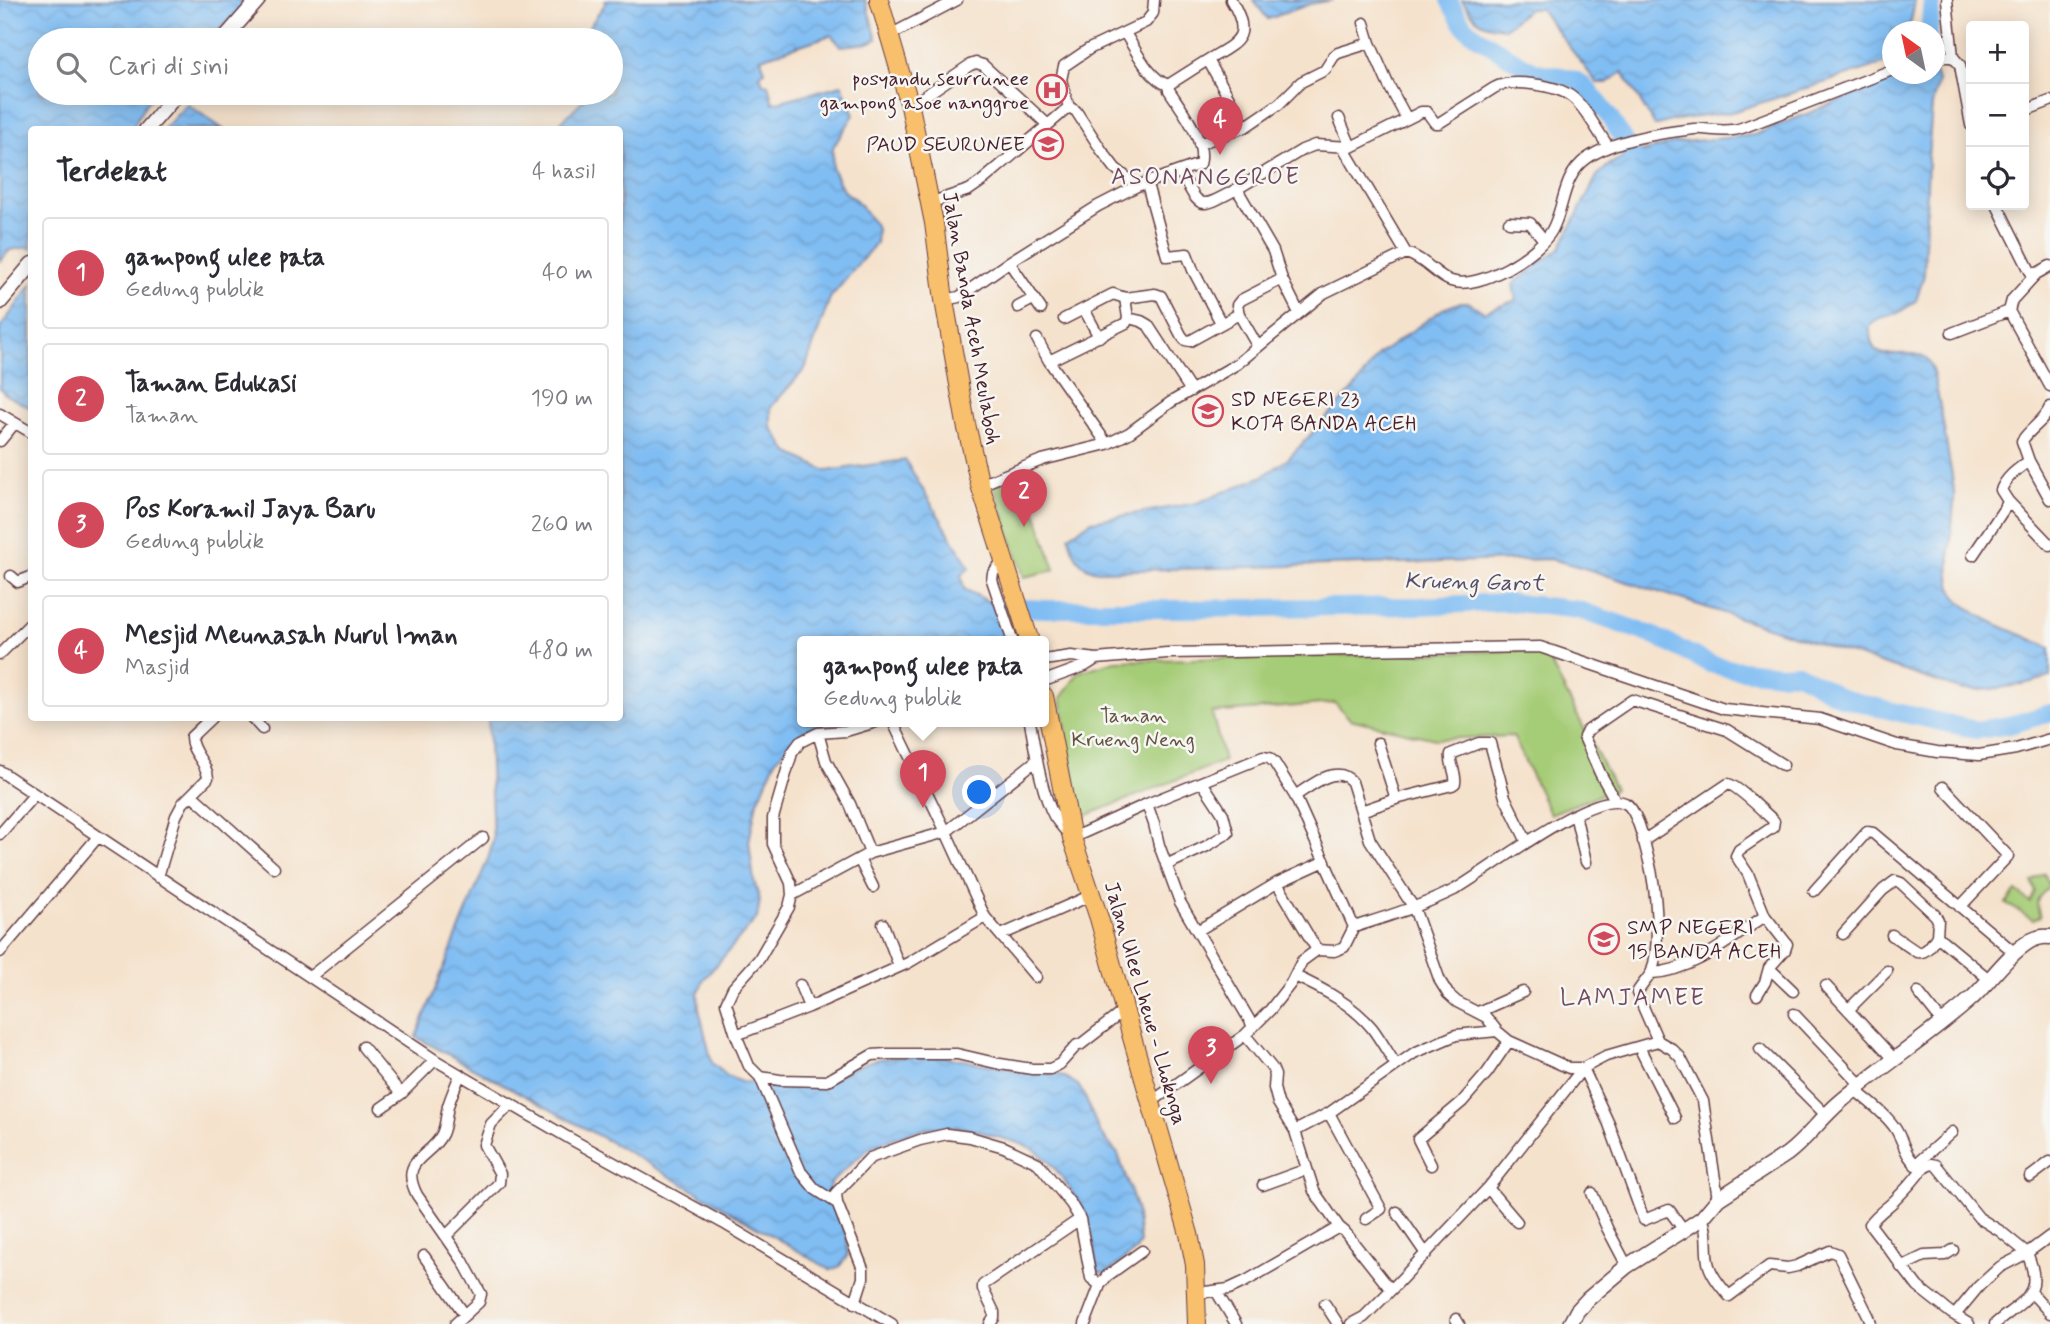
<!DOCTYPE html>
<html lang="id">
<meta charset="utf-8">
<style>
:root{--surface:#fff;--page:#f7f7f7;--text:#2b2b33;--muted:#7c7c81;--line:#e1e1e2;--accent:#d1495b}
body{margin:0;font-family:Mynerve,sans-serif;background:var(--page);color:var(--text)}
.controls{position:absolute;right:21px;top:21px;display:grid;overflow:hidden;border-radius:7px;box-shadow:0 4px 18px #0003}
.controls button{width:63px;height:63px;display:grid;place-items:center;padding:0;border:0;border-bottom:2px solid var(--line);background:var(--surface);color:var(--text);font:35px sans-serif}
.compass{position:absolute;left:1882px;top:21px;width:63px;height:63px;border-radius:50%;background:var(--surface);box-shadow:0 4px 18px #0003;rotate:327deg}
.you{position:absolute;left:980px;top:793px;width:24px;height:24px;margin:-18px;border:5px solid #fff;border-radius:50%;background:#1a73e8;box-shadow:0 0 0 10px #1a73e833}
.badge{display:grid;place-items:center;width:46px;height:46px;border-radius:50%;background:var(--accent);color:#fff;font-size:23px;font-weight:700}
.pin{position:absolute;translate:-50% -58px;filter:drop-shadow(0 2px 4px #0008)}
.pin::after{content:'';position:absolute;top:37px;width:24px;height:21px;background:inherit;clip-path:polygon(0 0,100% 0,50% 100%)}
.popup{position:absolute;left:797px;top:636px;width:252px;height:91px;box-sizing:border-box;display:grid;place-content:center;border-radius:7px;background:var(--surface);filter:drop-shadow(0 2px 5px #0005);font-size:23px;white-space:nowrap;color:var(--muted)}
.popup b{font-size:26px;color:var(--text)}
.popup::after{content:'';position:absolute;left:50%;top:100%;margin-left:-14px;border:14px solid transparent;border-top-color:var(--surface)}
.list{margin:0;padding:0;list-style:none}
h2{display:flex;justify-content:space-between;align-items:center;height:91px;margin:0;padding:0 28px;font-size:30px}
h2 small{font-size:23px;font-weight:400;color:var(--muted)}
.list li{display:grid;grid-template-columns:46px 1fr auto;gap:21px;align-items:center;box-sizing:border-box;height:112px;margin:0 14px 14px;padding:0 14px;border:2px solid var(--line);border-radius:7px}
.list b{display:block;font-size:26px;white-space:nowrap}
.list p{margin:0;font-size:23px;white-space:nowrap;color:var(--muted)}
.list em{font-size:23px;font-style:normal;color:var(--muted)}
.icon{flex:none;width:38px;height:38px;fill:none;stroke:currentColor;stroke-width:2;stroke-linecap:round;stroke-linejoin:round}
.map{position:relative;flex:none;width:2050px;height:1324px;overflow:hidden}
.search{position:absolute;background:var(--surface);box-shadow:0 4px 18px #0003;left:28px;top:28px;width:595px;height:77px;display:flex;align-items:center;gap:18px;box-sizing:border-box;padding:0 24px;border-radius:38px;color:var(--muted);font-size:26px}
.panel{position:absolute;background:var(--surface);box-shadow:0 4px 18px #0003;left:28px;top:126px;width:595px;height:595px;border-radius:7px}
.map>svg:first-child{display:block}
.green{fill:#a5cc76;stroke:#787650;stroke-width:2}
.water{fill:url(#water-waves);stroke:#656e8f;stroke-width:2}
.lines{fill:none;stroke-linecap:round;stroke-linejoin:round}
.river{stroke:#80bdf3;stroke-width:18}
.minor-casing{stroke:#643c43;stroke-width:13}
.tertiary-casing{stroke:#643c43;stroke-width:17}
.trunk-casing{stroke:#643c43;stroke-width:20}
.minor{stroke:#fff;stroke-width:10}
.tertiary{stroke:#fff;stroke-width:14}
.trunk{stroke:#f8bf6c;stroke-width:18}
.labels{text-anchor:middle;stroke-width:5;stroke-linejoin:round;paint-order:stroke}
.poi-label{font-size:21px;fill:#4a1f2b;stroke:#f6f6f2;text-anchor:end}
.street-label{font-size:21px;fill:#4a1f2b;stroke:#f6f6f2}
.park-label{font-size:21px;fill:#655342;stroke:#f6f6f2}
.water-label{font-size:23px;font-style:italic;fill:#5a4e67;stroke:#f6f6f2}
.quarter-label{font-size:24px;letter-spacing:2px;fill:#754a60;stroke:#f6f6f2}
</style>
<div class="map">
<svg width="2050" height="1324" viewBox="0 0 2050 1324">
<defs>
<pattern id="water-waves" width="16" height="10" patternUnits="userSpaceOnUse" patternTransform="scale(1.75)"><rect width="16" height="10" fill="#80bdf3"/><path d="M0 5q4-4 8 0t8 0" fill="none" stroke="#70a2d0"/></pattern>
</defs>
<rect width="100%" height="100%" fill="#f6f6f2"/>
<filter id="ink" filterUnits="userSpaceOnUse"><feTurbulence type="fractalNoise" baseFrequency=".0143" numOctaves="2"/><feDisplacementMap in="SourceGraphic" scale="14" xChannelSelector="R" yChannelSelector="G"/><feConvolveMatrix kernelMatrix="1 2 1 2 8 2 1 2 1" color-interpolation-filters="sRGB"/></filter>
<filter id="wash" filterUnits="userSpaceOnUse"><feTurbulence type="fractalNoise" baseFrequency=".00686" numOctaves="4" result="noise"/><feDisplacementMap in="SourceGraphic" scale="28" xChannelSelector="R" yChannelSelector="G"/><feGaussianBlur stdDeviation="1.57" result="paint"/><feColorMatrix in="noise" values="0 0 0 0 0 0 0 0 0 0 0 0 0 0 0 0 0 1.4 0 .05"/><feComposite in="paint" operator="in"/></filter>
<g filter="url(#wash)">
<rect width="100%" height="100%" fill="#f5e2cc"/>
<!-- green -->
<path class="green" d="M1023,473l32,97 -31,7 -30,-92z
M1544,650l71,139 -65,25 -37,-78 -78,3 -85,-20 -15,-16 -123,10 12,48 -144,57 -19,-120 18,-26 36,-11z
M2044,873l6,14c-13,10 -16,13 -10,29l-7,4 -27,-17 10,-12 14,11 5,-11 -3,-9z"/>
<!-- water -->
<path class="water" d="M0,0h249l-40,40h-169v53h117l-11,10 -14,26 -100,1 -1,119 -2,-2 -19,3 -10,11z
M605,0h260l12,39 -9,4 -27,3 -10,-11 -70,23 4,13 -5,3 3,10h5l5,19 69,-18 12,30 -21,32 -1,21 11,22 14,11 20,27 -1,15 -46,55 -25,71 -34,38v19l17,26 38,19 79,-11 65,108 -9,7 3,14 35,18 12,35h-209v80h38l-20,4 -17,6 -27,27 -20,47 -7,36 5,39 6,19 -3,18 -53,61 -6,15 1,15 13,54 15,13 14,6 73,2 54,-22 15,-4 57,-2 90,16 29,2 19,11 7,12 15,36 18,21 18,53 4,36 -5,8 -28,22h-8c-6,-8 -3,-21 -6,-31 -3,-12 -7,-24 -13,-35 -8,-17 -27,-44 -42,-55 -10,-8 -27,-11 -40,-15 -11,-3 -24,-8 -36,-9 -30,-4 -66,6 -92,21 -15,9 -28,23 -40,35l-2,8 19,43 1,20 -9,12 -8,3 -215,-125 -200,-108 73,-181 4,-17 -5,-121h132v-588l-66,-1 33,-33v-3h24v-53h-31l25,-36z
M1253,0h80l-23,4 -42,15z
M1462,0h453v1l-6,30 -17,1v14l-3,2 3,13 -160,51 -62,9 -15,5 -32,-54 -16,11h-10l-57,-74h-11l-25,19c-25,-2 -29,-8 -42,-28z
M1935,72l3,9 -6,24 -4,53 -4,117 -8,26 -18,12 -18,5 -10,8c-2,47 33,18 55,32 5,3 6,9 8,15 6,24 10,49 14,74 2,16 7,32 7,48 1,23 -12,83 2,101 19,25 67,37 94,52v29c-30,9 -57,14 -87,13l-379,-122 -33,-9 -453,12c-18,-3 -26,-18 -29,-35l23,-15 105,-18 66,-27 25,-17 69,-74 21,-30 65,-46 18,-7h7l16,10 32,-12 -3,-16 47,-36 37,-72 13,-12 14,-7 50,-14 80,-8 152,-61z
M187,104l36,25h-59z
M31,285v123l-25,-13 -6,-7v-60z"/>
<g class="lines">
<!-- river -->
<path class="river" d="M1449,0c5,9 10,21 17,28 8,8 59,39 69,43 14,5 29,3 42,10 20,12 44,54 55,74
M1929,32l3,-32
M999,607l48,2h130l241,-3 90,-4 71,8 73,25 58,29 22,5 49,5 17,-1 44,25 54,14 81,18 33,-5 40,-12"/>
</g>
</g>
<g filter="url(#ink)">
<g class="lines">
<!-- minor casing -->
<g class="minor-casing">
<path id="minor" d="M1947,0l6,57
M1125,33c11,17 23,45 43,52
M890,35l67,-35
M1370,43l18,41 19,35
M1934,57h19l7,8 11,60
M1208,60l37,67 34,-23 22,-22 24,-12 9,-14 4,-3 32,-10 -6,-20
M910,106l60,-41 6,-2 7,2 65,60
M1069,107l-8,-27 3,-14 25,-17 57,-27 7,-9 1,-13
M2024,111l26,-10
M1339,118l12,29
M1199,144l46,-17
M1343,147l63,106
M1180,171c21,39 18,39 57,18
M1147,184l20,72 20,-2 6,16 28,53
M929,203l40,-13 13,-9 87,-74 7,4 26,40 13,17 22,18
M1997,205l33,66 6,3 14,-8
M1509,222l21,1 14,17
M1009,262l32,47
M2036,274l-24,26 -3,11 41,75
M944,300l15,-3 50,-35 89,-56 39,-20 63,-22c7,-23 -19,-55 -31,-74l-1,-5c13,-8 25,-16 38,-24 29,-18 49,-22 25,-61
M1018,307l15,-8
M1084,309l15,28
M1299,313l-17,-34 -9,-28 -36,-62 65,-39 13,-5 36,2 70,-35h6l8,11h4l55,-35c17,-10 63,-3 78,9 13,10 26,35 36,49
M1128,318l13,3 7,4 43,66
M1064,319l49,-25 12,4 30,-4 6,2 20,39 4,5 5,1 49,-27
M1952,333l57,-22
M1037,339l12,22 58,83
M1258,347l-19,-33 -2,-9 4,-5 41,-21
M1049,361l77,-38 2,-5 -3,-20
M0,414l32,19
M0,441l14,-17
M2029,461l21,38
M980,485l62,-25 65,-16 22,-11 42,-31 66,-38 87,-71 82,-40c20,6 30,23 45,28 28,10 88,-27 101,-51 13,-24 10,-53 34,-71 28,-20 74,-26 108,-30 12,-1 25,3 38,1 5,0 10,-2 15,-4l145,-56
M2008,501l42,44
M1973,555l33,-49 2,-5 -7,-11c6,-14 17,-21 28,-29l-7,-20c8,-13 23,-20 28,-34
M1004,559l-11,14 -1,7 21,62
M11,576l7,6 14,-6
M0,654l32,-32
M1044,660l27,-4 25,3 71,-6 373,-6 184,62 96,10 77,26 40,7 42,3 37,-6 34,-10
M1044,681l41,-15 11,-7
M252,718l10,11
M876,722l-30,9 -28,2 -18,9 -8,11 -19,65v26l18,39 1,12 -3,12 -30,52 -26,29 -7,15 10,32 13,31 11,11 20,3 47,1 45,-26 15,-1h70l43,10 32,5h18l10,-5 17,-19h3l45,-35
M893,722l53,110 39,85 51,60
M1030,722c5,28 11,70 24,94 5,8 12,15 18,22l75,-34 116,-47 6,1 5,4 21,34 59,131
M818,733l8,28 24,43 20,49
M1378,743l18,56
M0,771l435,289 132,77 156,86 169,101
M1943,787l65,69 -48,51
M192,795l82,73
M1295,796c16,-10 41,-33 57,-14l18,58 44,68 26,73 8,13 9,8 29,15 11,14 12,10 60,27h14l23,-12 52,-15
M1615,800l-15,-27 -16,-36 3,-6 45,-31 95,30 56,35
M1147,804l7,20 5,21 21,57 73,124
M1361,811l35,-12 56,-14 3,-2c2,-10 -6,-19 -4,-29l28,-11h11l15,54 22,45
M1575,814l11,48
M0,834l34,-39
M1643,841l85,-57c10,2 37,29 46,37l-1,6 -34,23 -3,6 12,18 17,42 22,28 -2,6 -16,18 24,23
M859,859l14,28
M1166,865l41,-19 21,-13 -5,-19 -21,-32
M158,877l18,-61 7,-13 25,-25c-1,-16 -17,-25 -17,-41l20,-19
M1814,891l53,-59 6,1 142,120
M792,895l78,-42 76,-21 91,-72
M883,924l16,42
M1197,931l80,-48
M1843,934l40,-44 12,-9 6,2 34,32 3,5 -1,16 53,44
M1001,935l91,-40
M1892,935l25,17c10,2 15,-9 20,-16
M1317,950l-40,-67 48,-22
M0,952l97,-114
M1652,973c42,-2 78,-34 113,-57
M311,976l172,-138
M1295,976c28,13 57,28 77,52 9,12 16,25 24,37
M800,985l9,22
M1826,986l68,73
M1918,992l24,30
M1757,995l8,-13 4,-14
M1848,1010l39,-39
M1478,1012l45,-20
M1794,1014l67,71
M736,1035l73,-28 99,-44 77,-46
M1245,1035l27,33 3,7 -1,13 4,15 17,28 34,-18 85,-60 42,-18 41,-4
M363,1047l38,47
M1639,1047l36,71
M1760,1049l66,66
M760,1077l41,95 14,17 22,14
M1855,1090c14,12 30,23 40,38 11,17 8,28 27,41 -8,12 -17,21 -27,31 -8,8 -18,14 -25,24l2,3 46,60 33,26 18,11
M1150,1103l95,-68 25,-25 21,-27 11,-22 15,-11 17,1 10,-4 10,-20c34,-11 68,-21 100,-37 31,-17 141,-103 171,-87 13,6 20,44 24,58 7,27 12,83 3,110 -3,7 -11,14 -15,22l21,48 14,8 8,8 23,44 15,98
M381,1108l20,-14 34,-34
M1329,1113l52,96 -15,10
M1295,1131l19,60 25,36
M1431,1165l-13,-26 44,-37 25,-29 22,-32
M1915,1165l37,-33
M1922,1169l9,-5 5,1 43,53 21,13 27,22 -27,14 -21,19 -24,29
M2030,1177l20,-15
M1263,1185l44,-16
M1488,1188l29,34
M1592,1193l15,35 20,38
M1397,1212l29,42
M1702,1218c7,15 3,28 6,44 2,12 13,25 21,34l40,-30 19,2 9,-2 33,-15 8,3 31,63 2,7
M446,1236l53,-53 1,-9 -16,-29 7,-21 20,-20
M424,1256l41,59
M1901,1267l23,-11 21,-1 8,-5
M1216,1291l20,33
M2031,1292l19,21
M1197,1293l32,-4 17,-8 93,-54 6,5 46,58 97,-102 95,-120 26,56 35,96 25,-10 15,20
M855,1303l8,-25v-9l-26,-66 -1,-10 34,-35 50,-18 27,-6 23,3 34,10 34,16 33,41 9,15 11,59 9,7 7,-9 35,-25
M1325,1304l13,20
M1456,1319l3,5
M455,1324l24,-22 2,-8 -18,-33 -46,-66c-19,-37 14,-37 25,-61 4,-8 4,-19 6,-28 3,-10 8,-21 12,-31
M990,1324l4,-6v-6l-11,-23v-4l97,-66
M1085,1324l15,-39
M1351,1324l13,-7 27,-27
M1995,1324c29,-25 50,-29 32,-71l23,-17"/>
</g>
<!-- tertiary casing -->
<g class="tertiary-casing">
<path id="tertiary" d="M223,40l35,-40
M146,130l32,-37
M0,302l32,-38
M1570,1324l7,-13 11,-12 39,-33 57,-36 18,-12 16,-19 69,-45c20,-15 34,-36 53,-52 43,-37 91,-67 132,-104 19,-18 35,-43 58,-57 6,-3 13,-5 20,-4"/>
</g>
<!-- trunk casing -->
<g class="trunk-casing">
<path id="trunk" d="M879,0l31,106 24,117 10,77 22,124 14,61 50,157
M1044,696l28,142 27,80 32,116 58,200 6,31 2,59"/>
</g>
<!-- minor -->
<use href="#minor" class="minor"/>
<!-- tertiary -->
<use href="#tertiary" class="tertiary"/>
<!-- trunk -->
<use href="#trunk" class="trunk"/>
</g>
</g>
<!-- icons -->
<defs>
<g id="hospital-ring" transform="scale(1.575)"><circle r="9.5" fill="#f6f6f2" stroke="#d1495b" stroke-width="1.5"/><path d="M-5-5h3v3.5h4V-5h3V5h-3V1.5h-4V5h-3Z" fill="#d1495b"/></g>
<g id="school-ring" transform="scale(1.575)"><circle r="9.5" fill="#f6f6f2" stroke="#d1495b" stroke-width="1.5"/><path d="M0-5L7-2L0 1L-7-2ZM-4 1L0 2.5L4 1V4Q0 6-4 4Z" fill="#d1495b"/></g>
</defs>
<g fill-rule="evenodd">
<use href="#hospital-ring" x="1052" y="90"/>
<use href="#school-ring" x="1048" y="144"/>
<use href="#school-ring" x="1208" y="411"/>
<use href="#school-ring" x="1604" y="939"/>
</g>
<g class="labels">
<!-- poi labels -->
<g class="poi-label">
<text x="1029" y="85">posyandu seurrunee<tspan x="1029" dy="24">gampong asoe nanggroe</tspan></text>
<text x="1025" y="151">PAUD SEURUNEE</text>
<text x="1231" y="406" text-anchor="start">SD NEGERI 23<tspan x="1231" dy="24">KOTA BANDA ACEH</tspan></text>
<text x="1627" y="934" text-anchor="start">SMP NEGERI<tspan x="1627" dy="24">15 BANDA ACEH</tspan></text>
</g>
<!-- street labels -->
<g class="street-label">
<text transform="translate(972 318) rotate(80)" y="7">Jalan Banda Aceh Meulaboh</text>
<text transform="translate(1146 1003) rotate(74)" y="7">Jalan Ulee Lheue - Lhoknga</text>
</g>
<!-- park labels -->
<g class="park-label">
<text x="1133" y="722">Taman<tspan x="1133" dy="24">Krueng Neng</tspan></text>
</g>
<!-- water labels -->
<g class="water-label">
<text transform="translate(1474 581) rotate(1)" y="8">Krueng Garot</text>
</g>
<!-- quarter labels -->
<g class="quarter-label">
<text x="1206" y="184">ASONANGGROE</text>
<text x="1633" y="1005">LAMJAMEE</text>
</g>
</g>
</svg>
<div class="controls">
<button>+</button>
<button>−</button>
<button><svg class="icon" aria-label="locate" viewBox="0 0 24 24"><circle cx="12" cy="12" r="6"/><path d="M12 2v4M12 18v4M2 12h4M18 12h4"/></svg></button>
</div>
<svg class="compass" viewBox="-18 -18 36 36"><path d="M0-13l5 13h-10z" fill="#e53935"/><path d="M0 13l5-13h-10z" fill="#7c7c81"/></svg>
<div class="you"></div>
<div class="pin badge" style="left:923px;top:808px">1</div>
<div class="popup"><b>gampong ulee pata</b>Gedung publik</div>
<div class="pin badge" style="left:1024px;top:527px">2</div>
<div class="pin badge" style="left:1211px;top:1084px">3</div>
<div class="pin badge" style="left:1220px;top:155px">4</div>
<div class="search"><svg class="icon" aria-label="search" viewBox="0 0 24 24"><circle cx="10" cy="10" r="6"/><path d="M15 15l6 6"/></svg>Cari di sini</div>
<section class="panel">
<h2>Terdekat<small>4 hasil</small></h2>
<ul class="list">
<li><span class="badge">1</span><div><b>gampong ulee pata</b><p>Gedung publik</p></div><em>40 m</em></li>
<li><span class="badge">2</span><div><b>Taman Edukasi</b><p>Taman</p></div><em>190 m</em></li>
<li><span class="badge">3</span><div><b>Pos Koramil Jaya Baru</b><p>Gedung publik</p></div><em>260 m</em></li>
<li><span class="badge">4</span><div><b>Mesjid Meunasah Nurul Iman</b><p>Masjid</p></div><em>480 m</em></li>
</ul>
</section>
</div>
